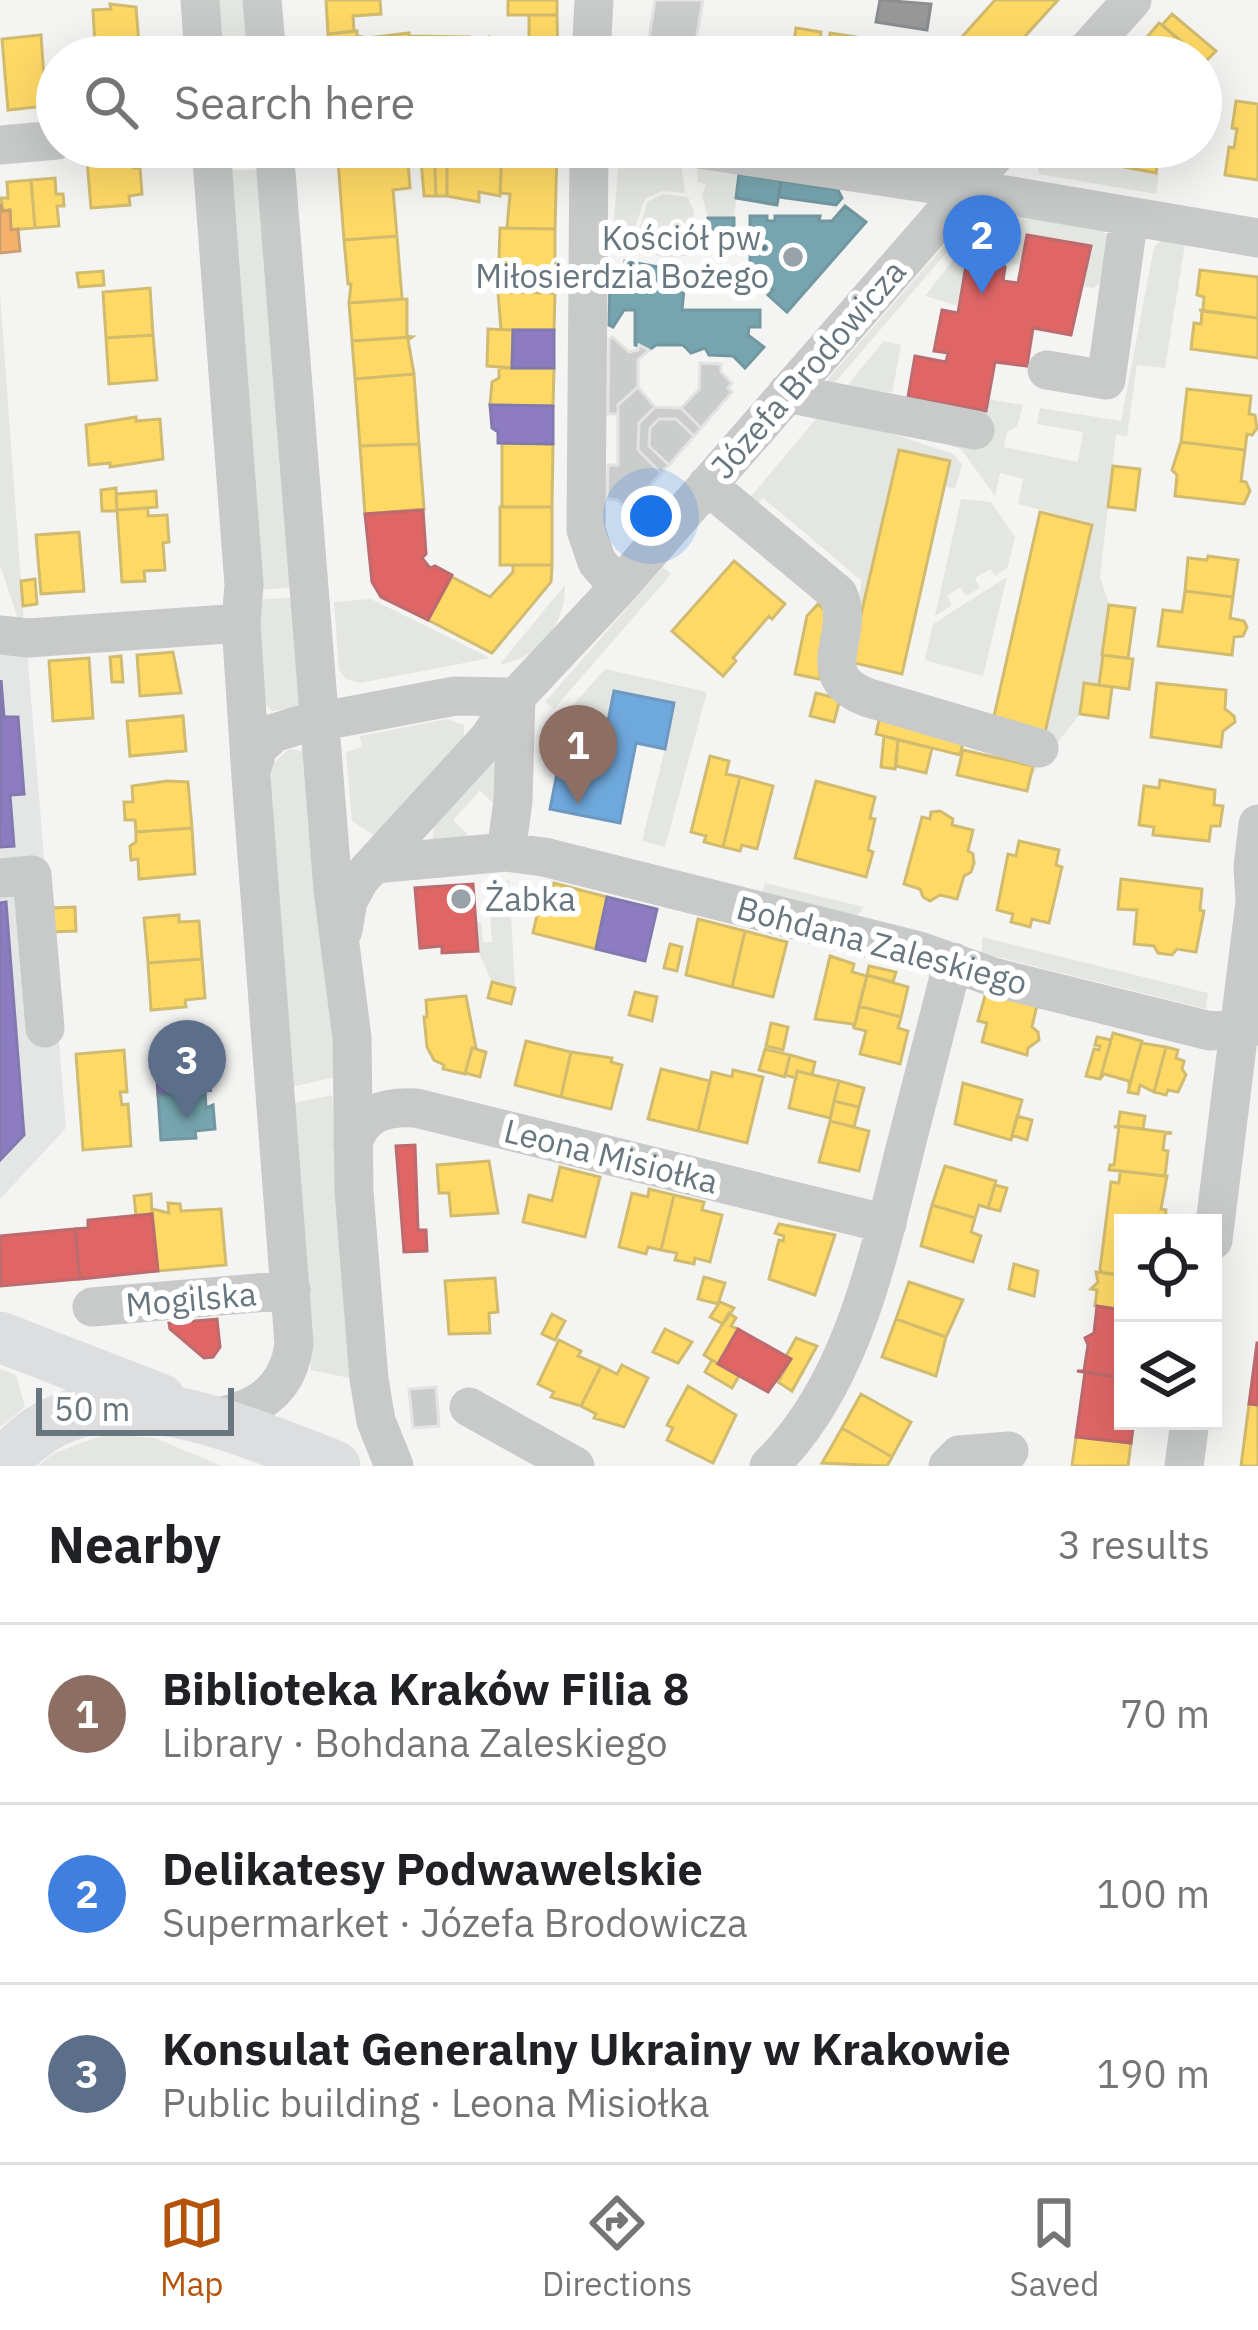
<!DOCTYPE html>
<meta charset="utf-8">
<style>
:root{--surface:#fff;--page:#f6f6f6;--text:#202124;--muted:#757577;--line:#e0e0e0;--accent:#b45309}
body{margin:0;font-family:"IBM Plex Sans",sans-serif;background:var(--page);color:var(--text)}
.controls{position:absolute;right:36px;bottom:36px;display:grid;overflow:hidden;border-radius:0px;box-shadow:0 12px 48px #0002}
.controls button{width:108px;height:108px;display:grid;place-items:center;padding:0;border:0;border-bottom:3px solid var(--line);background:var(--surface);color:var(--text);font:60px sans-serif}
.scale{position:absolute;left:36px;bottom:30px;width:198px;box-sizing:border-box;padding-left:12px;border:6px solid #67767f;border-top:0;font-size:33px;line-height:42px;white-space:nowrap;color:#67767f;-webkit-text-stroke:9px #fff;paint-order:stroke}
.you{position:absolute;left:651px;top:516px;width:42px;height:42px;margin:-30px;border:9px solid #fff;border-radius:50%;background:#1a73e8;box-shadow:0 0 0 18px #1a73e833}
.badge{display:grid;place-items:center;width:78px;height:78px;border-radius:50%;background:var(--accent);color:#fff;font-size:39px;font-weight:700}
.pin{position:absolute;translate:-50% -99px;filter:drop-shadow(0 3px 6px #0008)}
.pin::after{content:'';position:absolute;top:63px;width:42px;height:36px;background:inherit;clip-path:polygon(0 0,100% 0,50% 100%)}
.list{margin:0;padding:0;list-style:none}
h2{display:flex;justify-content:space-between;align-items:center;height:156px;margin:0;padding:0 48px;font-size:51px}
h2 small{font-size:39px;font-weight:400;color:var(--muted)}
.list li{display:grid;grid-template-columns:78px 1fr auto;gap:36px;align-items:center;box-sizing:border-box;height:180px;padding:0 48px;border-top:3px solid var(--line)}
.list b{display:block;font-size:45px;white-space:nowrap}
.list p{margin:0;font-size:39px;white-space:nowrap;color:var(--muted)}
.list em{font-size:39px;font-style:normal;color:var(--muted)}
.icon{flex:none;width:66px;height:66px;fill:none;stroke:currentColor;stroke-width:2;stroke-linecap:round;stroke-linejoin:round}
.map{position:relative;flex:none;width:1258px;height:1466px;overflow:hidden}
.search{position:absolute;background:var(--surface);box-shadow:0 12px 48px #0002;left:36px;right:36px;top:36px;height:132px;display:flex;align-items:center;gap:30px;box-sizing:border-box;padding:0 42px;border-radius:66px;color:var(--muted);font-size:45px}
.sheet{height:696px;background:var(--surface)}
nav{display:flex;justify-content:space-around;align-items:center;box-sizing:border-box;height:168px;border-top:3px solid var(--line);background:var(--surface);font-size:33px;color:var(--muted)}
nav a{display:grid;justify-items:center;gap:6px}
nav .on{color:var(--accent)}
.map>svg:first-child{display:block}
.built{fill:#e4e5e5}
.green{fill:#e4e6e1}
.homes{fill:#ffd966;stroke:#d1bb6e;stroke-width:3}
.shops{fill:#e06666;stroke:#bc6b6e;stroke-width:3}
.offices{fill:#8e7cc3;stroke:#827aaf;stroke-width:3}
.schools{fill:#6fa8dc;stroke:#6d99c0;stroke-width:3}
.health{fill:#f6b26b;stroke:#cba071;stroke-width:3}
.public{fill:#76a5af;stroke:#7297a1;stroke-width:3}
.industry{fill:#999;stroke:#8a8e91;stroke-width:3}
.building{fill:#cbcccc;stroke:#e3e3e2;stroke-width:3}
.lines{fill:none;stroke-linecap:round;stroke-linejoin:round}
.minor{stroke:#c8caca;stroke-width:39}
.major{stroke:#dddedf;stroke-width:51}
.poi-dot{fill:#98a2a8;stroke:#fff;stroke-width:4.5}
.labels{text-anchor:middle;stroke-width:12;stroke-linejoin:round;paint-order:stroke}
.poi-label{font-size:33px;fill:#67767f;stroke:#fff;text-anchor:end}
.street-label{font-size:33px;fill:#67767f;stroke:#fff}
</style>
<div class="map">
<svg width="1258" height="1466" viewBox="0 0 1258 1466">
<rect width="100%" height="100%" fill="#f4f4f3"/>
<!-- built -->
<path class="built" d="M0,645l27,4 39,479 -66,71z"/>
<!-- green -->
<path class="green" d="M207,0h49l4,57h-49z
M1049,150l20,4v6l90,14 -3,20 -117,-20 -2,-10z
M623,153l58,10 4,30 -23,-2 -17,8 -11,32h-7v13l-15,-1 7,-85z
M697,166l42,8 -5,44h-26l-6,-23 4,-10 -8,-3z
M268,169l33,418 -49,3 -31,-419z
M663,194l25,3 6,15 -5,44 -28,1 -26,-12 12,-43z
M999,212l16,3 -9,48 -41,-8 -2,-7 28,-33z
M1018,217l84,13 5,6 -6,47 -8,5 -9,-1 6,-41 -63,-11 -6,30 -11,-2z
M967,219l5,4 -146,170 2,-14z
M1162,240l23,4 -20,124 -28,-3 -10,71 -11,-1 -16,142 9,28 -10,80 -15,-1 -4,30 -48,61 25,-261 -39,-10 5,-25 -23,-6 -5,23 -34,-47 -65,-22 45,-20v-4l45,7 2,-11 35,6 -6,21 -10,6 -3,15 74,15 5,-30 -46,-8 3,-16 81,13 33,-174z
M954,259l13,1 -8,46 -34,-10z
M0,293l24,331 -4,1 -20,-60z
M884,341l17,4 -9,48 -42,-7 -1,-3z
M820,414l47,11 86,29 9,11 -7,24 -10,-3 5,-25 -52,-10 -45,199 -6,-1 15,-68 -99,-83 -14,15 -7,-6z
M961,499l30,3 24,35 -7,30 -13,9 -5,-7 -15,9 5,10 -14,8 -6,-9 -13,9 5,9 -17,11z
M663,567l8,7 -117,135 -9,-7z
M1007,577l-24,99 -58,-16 8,-36z
M565,585c1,40 -27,73 -66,80z
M302,597l1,108 -30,6 -9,-8 -11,-103z
M371,599l119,59 -130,25 -14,-4 -7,-9 -5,-68z
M605,669l102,23 -42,155 -23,-6 23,-92 -51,-57 -7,31 -43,-8z
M447,719l17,6v13l-87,99 -25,-16 -6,-69 16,-5 -2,-11z
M558,722l28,5 -6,31 -37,-8v-13z
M289,749l13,2 11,10 22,316 -44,10 -22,-301 4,-22z
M492,760h10l-4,47 -18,-16 -27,29 18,18 -39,6 2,-20z
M509,880l6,108 -23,-6 -14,-31 -2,-29h5l2,20h9l-3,-40 10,-1 -2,-18z
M765,883l99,24 -10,14 -93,-24z
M982,937l226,56 -2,16 -224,-56z
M332,1095l22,281 -5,2 -38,-8 -17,-267z
M0,1369l16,6 9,32 -25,20z
M106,1434l49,4 67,28h-184l16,-13z"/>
<!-- homes -->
<path class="homes" d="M326,0h54l1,14 -28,2 1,15 -26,3z
M508,0h49v15h-49z
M995,0h63l-52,57h-62z
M110,4l26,3 3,37 -44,3 -2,-37 18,-1z
M1172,14l44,37 -11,11 -43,-37z
M529,15h28l1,42h-48v-12h19z
M1159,23l3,2 36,32h-68z
M796,28l25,4 -1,7 9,1 1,-7 26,4 -3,20h-61z
M357,31v5l10,2 42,-5v24h-79l-2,-23z
M41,35l5,71 -38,4 -6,-71z
M409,36l60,1 1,20h-61z
M489,37l7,6 14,-1v15h-40v-14h13z
M140,44l-5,1 1,12h-40l-1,-10z
M1236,101l22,3v76l-33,-5 4,-28 5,1 3,-19 -5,-1z
M337,147h70l3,41 -17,2 4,46 -53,4z
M420,147h14l2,49h-12z
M434,147h13v49h-11z
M447,147h55l-2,49 -21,-4v10l-32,-6z
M502,147h55l-2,82 -48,-1 3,-34 -10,-1z
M1073,147h87l-4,26 -85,-16z
M133,157l1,11h6l2,26 -13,2 1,9 -39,3 -4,-48z
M55,178l1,16h7l1,12h-7l2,20 -24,2 -4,-48z
M31,180l4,48 -24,2 -1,-20 -7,1 -2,-13h7l-1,-16z
M500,228l55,1v64l-57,-1z
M397,236l5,63 -53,4 2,-19h-3l-4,-44z
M1200,270l58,7v41l-59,-8h4l1,-13 -7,-2z
M103,271l1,14 -25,2 -2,-14z
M150,288l3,47 -47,3 -3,-46z
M498,292l57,1 -1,37h-53z
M407,299v37l5,1 -60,4 -3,-38z
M1202,311l56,7v40l-67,-9 3,-26 7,1z
M488,329l25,1 -1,38 -25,-2z
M153,335l4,45 -48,4 -3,-46z
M412,337l-4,3 6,34 -59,5 -3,-38z
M499,368h55l-1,38 -63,-1 2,-23 7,-4z
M414,374l5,70 -59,2 -5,-67z
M1187,389l64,7 -2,18 6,1 2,13 -5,7 -5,-1 -2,16 -64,-8z
M136,417v4l24,-2 3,40 -53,8v-4l-21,2 -3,-40z
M1181,442l64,8 -4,31 5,1 4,9 -6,13 -69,-8 2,-21 -5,-5z
M502,443l51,1 -1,63h-50z
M419,444l5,65 -59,5 -5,-68z
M899,450l51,11 -48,213 -52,-12z
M1113,466l27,3 -5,41 -27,-3z
M116,488l1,23h-15l-1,-21z
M156,491l1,16 -40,3 -1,-16z
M500,507h52v58h-52z
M148,508v8l19,-1 2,27 -6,1 2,27 -21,1 1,10 -23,1 -5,-72z
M1040,512l52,13 -48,212 -52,-12z
M79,532l5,59 -43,3 -5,-59z
M1208,556l30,4 -5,37 -48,-6 3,-33 19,2z
M734,561l51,43 -13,15 -3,-3 -36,42 3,3 -13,15 -51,-45z
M513,565h39l-1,17 -59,71 -64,-33 24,-43 38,20 23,-25z
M35,579l2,25 -14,2 -2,-25z
M1185,591l48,6 -3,21 14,3 3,6 -4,9 -9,1 -2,18 -74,-9 5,-36 19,2z
M818,604l17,16 -7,8 -9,51 -24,-5 12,-58z
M1109,605l26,3 -7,50 -26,-3z
M173,652l8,41 -41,3 -3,-41z
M1103,655l30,4 -4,30 -30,-4z
M121,656l2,26h-11l-2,-25z
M89,658l4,60 -40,3 -4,-60z
M1084,683l28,4 -4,31 -28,-4z
M1157,683l69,7 -1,19 9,7 1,6 -12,9 -2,16 -70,-10z
M816,693l24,6 -6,23 -24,-6z
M881,711l85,19 -6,25 -84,-21z
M183,716l3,35 -56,5 -3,-35z
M884,736l14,4 -3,29 -14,-2z
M898,740l34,8 -6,25 -30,-7z
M963,750l70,16 -6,25 -70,-16z
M710,756l19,5 -3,13 14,3 -17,70 -19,-5 2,-6 -15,-4z
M740,777l33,9 -16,63 -15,-4 -2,6 -17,-4z
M1160,780l55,10 -1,15 9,1 -3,20h-9l-2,15 -56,-6 1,-8 -15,-2 5,-39 15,2z
M167,781l21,1 4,46 -56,4 -1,-12h-10l-1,-18h9l-1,-16z
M816,781l59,16 -5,21 5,1 -7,31 5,2 -7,25 -71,-19z
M940,811l13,8 -1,6 21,5 -5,21 5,3 1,9 -3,9 -7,4 -7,23 -17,-4 -10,6 -7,-4 -3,-8 -16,-5 18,-67 8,2 1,-7z
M192,828l3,46 -56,5 -1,-20 -7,1 -1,-14 6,-4v-10z
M1019,841l40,9 -3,15 6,2 -13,56 -17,-4 -2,8 -19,-5 2,-8 -16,-4 11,-56 8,2z
M1121,879l81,10 -2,21 4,1 -8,41 -19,-3 -5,6 -14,-2 -4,-7 -20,-2 3,-34 -19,-1z
M554,883l53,14 -11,52 -63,-16 8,-36 9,2z
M75,907l1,24 -24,1 -2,-24z
M179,915v7l20,-1 3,38 -54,4 -4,-45z
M698,919l47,12 -13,56 -46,-12z
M745,931l42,11 -14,55 -41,-10z
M670,944l12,3 -5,24 -13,-3z
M830,956l24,8 -2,8 15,4 -13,52 -1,-4 -38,-5z
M202,959l3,39 -20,2 1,7 -35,3 -3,-47z
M869,966l27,6 -3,10 -26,-7z
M867,975l41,12 -7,30 -42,-11z
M492,982l23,6 -4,16 -23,-6z
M635,992l22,5 -5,24 -23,-6z
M986,992l51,13 -5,22 6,5 1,8 -11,8 -1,7 -45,-13 5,-19 -9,-2z
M466,996l10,52h-4l-7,26 -22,-5 1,-4 -10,-5 -7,-13 -3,-30h3l-1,-17z
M859,1006l42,11 -3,11 10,3 -8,33 -40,-10 6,-23 -12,-3z
M771,1023l17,4 -5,23 -17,-4z
M1113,1033l29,8 -13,46v-6l-25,-7 -4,5z
M1097,1037l14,3 -11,39 -14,-3 8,-27 5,1 1,-4 -5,-1z
M526,1041l45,11 -10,45 -46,-12z
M1141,1043l25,4 -12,45 -14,-7 -2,9 -10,-2z
M1166,1047l12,3 -2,8 8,3 -2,8 4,6 -8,17 -10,-2 -2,5 -12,-3z
M472,1048l14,4 -6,25 -15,-4z
M765,1049l25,6 -5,22 -26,-7z
M124,1050l3,42h-7l2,13 6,-1 3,42 -48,4 -7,-96z
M571,1052l41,6 -1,4 11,3 -11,44 -50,-12z
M790,1055l25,7 -3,13 -15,-4 -1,7 -11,-3z
M661,1069l49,12 -12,50 -50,-12z
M733,1070l30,7 -16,66 -49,-12 14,-59 20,5z
M797,1071l42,10 -9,37 -41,-10z
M839,1081l25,7 -5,19 -25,-6z
M963,1083l59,17 -11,40 -56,-16z
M834,1101l25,6 -5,20 -24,-6z
M1120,1112l25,4 -2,13 -25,-3z
M1017,1116l15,4 -5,20 -15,-5z
M830,1121l39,10 -10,40 -40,-9z
M1118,1126l54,7 -7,1 -2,16 5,1 -3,25 -56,-6 1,-5h4l5,-38h-5z
M489,1161l9,52 -47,3 -2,-23h-10l-2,-28z
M945,1166l51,15 -8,27 -9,-3 -4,13 -43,-13z
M560,1167l40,10 -15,60 -62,-15 6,-27 23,6z
M1113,1170l54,6 -6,33 5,1 -1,13h-42v52l-21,-2 -2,-4 11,-87 8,1 1,-11z
M995,1185l12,3 -7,23 -12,-3z
M649,1189l25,6 -13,55 -13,-3 -2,7 -27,-7 13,-54 16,4z
M151,1194l1,20 -16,2 -2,-20z
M674,1195l30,7 -2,8 20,5 -12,47 -15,-4 -1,6 -19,-4 2,-7 -16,-3z
M168,1203l12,1 1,7 40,-2 5,56 -68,6 -6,-62 17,4z
M932,1205l43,13 -4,14 10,4 -8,26 -52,-16z
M779,1224l56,11 -20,60 -46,-16 10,-39 4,1 1,-5 -9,-3z
M1014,1264l24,7 -4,25 -25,-7z
M1096,1272l27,3v35l-28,-4 2,-16 -6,-1 7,-7z
M704,1277l21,6 -7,21 -20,-5z
M495,1278l3,34 -9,1 1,20 -41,1 -4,-53z
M909,1282l54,18 -17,37 -50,-18z
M720,1302l14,6 -11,16 -13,-7z
M729,1313l7,5 -5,8 7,3 -20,35 -14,-9z
M552,1314l13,7 -10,19 -13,-6z
M896,1319l50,18 -10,39 -54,-19z
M665,1329l27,13 -14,21 -25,-11z
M796,1338l21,8 -25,45 -14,-9 13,-23 -5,-3z
M559,1340l22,11 -3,5 23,10 -20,40 -30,-9 3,-5 -16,-8z
M712,1360l27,16 -7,12 -27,-16z
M622,1365l26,13 -24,49 -30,-9 2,-4 -15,-8 20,-40 16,8z
M688,1386l48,29 -23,48 -46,-23 6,-12 -6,-3z
M861,1394l50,28 -19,35 -50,-29z
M1249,1404l9,1v61h-17z
M842,1428l50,29 -5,9 -65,-3z
M1076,1437l55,6 -3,23h-56z"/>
<!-- shops -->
<path class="shops" d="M1027,235l64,11 -20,89 -38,-7 -6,38 -32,-4 -9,49 -78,-14 7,-41 31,6 2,-9 -14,-2 8,-41 16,3 9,-53 38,7 -2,14 15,2z
M423,510l3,44 -4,4 8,10 5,-2 17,9 -24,45 -47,-23 -9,-15 -7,-68z
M473,884l5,67 -36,2v-7l-22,2 -5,-60z
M415,1145l3,85h8l1,21 -23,1 -8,-106z
M152,1214l6,57 -78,8 -5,-50 13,-1v-8z
M75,1229l5,50 -79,7 -1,-50z
M1097,1306l26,4v68l-46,-7h7l4,-26 -3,-7 9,-5z
M217,1319l3,28 -7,10 -9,1 -34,-29 -1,-6z
M738,1329l53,30 -23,33 -50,-28z
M1257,1343h1v62l-9,-1z
M1085,1372l38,6v43h11l-3,22 -55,-6z"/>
<!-- offices -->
<path class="offices" d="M513,330h41v38h-42z
M490,405l63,1v38l-55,-1v-11l-6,-4z
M1,680l3,37h14l6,77 -14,1 4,51 -14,1z
M607,897l50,12 -12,52 -49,-12z
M6,902l18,233 -24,25v-257z
M189,1046v7l20,-1 2,23 -8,-2 2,17h7l-54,5 -3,-46z"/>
<!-- schools -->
<path class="schools" d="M614,691l60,12 -9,46 -29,-6 -16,80 -70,-14 9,-46 18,4 9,-40 20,4z"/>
<!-- health -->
<path class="health" d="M0,204l3,7 7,-1 1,20 7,-1 2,22 -20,2z"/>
<!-- public -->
<path class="public" d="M739,174l42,7 -4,24 -41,-7z
M781,181l57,9 4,8 -6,7 -57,-8z
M845,206l21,16 -79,90 -19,-17 5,-5 -7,-6 -16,-1v-41l5,-1v-8h-5v-17h17v5h8v-5h45l-1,5h13z
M708,218h26v14l-26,-1z
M625,261l50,9v8h-51z
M610,278h75l-3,32h78v17h-11l-1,8 16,12 -19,21 -12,-12 -24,-1 -4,-7 -14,5 -8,-8h-27l-7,5 -14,-5v-35h-11l-11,17 -4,-2z
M212,1090l-7,1 1,17 7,-3 2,24 -20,2 1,7 -35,2 -3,-45z"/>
<!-- industry -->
<path class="industry" d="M880,0l51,4 -4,26 -51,-8z"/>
<!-- building -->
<path class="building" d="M655,0h48l-7,40 47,8 -1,9h-96z
M613,337l16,15 9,-2 1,-5 10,5 -11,10v27l-20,18v9h-10l1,-75z
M700,363l21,1v8l11,11 -4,5 4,4 -31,36 -20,-20 18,-19z
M638,387l17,20 -16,16 -1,27 23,23 -27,31 -4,-4 -6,6 -7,-6 -10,-1 1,-34h10v-60z
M655,407l26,1 20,20 -7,8 -18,-17h-17l-9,9 -1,18 20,19 -8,8 -23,-23 1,-27z
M659,419h17l18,17 -25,29 -20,-19 1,-18z
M436,1387l3,39 -26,2 -4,-39z"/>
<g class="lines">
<!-- minor -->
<path class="minor" d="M200,0l4,57
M262,0l5,57
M591,57l3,-57
M1081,57l51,-57
M0,145l57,-5
M274,147l59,743 19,148 2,153 15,188 7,42 18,45
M589,147l-3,383 11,32 22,25
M685,147l321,48 252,43
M1047,370l59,10 23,-163
M787,393l188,37
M707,485l131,109c19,42 -31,82 31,104l170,50
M0,635l28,3 213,-15
M251,772l7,-25 16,-14 22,-7 159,-30 61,1
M506,852l7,-51 3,-104
M374,864l132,-12 38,5 375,94 74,26 217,54 48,-5
M0,878l32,-3 13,153
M343,930l5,-29 12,-22 129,-141 27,-41 103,-110 383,-440
M353,1145c7,-32 33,-39 63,-37l471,116
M1213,1240l42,-338 -2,-35 5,-43
M92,1307l199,-17
M469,1407l106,59
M211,1418c44,-7 77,-26 83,-74l-43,-567 -10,-154 3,-38 -33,-438
M769,1466c83,-80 109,-209 136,-317 16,-62 32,-124 48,-187
M948,1466l11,-11 50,-4
M1184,1466l6,-45"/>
<!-- major -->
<path class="major" d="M0,1337l160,62
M2,1466c85,-111 230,-39 333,0"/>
</g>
<!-- markers -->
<g class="poi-dot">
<circle cx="793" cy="257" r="12"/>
<circle cx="461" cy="899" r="12"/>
</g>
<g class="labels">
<!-- poi labels -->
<g class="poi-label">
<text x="769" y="250">Kościół pw.<tspan x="769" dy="38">Miłosierdzia Bożego</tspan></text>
<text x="485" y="911" text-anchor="start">Żabka</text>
</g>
<!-- street labels -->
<g class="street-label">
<text transform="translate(808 369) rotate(-49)" y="12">Józefa Brodowicza</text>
<text transform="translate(882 945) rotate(15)" y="12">Bohdana Zaleskiego</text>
<text transform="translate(611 1156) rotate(14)" y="12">Leona Misiołka</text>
<text transform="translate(191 1299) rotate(-5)" y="12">Mogilska</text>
</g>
</g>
</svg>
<div class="controls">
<button><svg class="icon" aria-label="locate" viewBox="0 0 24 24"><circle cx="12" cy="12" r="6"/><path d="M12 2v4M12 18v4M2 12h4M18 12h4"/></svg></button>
<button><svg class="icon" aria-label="layers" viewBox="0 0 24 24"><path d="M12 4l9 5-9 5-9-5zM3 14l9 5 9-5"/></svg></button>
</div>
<div class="scale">50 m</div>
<div class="you"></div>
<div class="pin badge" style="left:578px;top:804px;background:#8d6e63">1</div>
<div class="pin badge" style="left:982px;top:294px;background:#3f7fe0">2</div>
<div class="pin badge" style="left:187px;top:1119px;background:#5c6f8a">3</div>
<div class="search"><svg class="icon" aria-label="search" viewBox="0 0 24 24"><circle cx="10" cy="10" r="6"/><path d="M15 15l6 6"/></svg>Search here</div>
</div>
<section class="sheet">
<h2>Nearby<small>3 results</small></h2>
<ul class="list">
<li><span class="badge" style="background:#8d6e63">1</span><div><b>Biblioteka Kraków Filia 8</b><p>Library · Bohdana Zaleskiego</p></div><em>70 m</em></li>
<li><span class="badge" style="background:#3f7fe0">2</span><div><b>Delikatesy Podwawelskie</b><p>Supermarket · Józefa Brodowicza</p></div><em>100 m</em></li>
<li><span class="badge" style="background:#5c6f8a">3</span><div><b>Konsulat Generalny Ukrainy w Krakowie</b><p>Public building · Leona Misiołka</p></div><em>190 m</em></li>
</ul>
</section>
<nav>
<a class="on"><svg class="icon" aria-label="map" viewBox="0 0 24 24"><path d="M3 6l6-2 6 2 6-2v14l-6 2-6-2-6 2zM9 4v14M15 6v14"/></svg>Map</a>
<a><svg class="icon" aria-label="directions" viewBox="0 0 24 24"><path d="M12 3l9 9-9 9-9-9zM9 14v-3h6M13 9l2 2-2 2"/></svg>Directions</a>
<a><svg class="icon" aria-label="saved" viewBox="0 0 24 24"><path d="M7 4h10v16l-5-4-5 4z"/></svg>Saved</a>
</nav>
